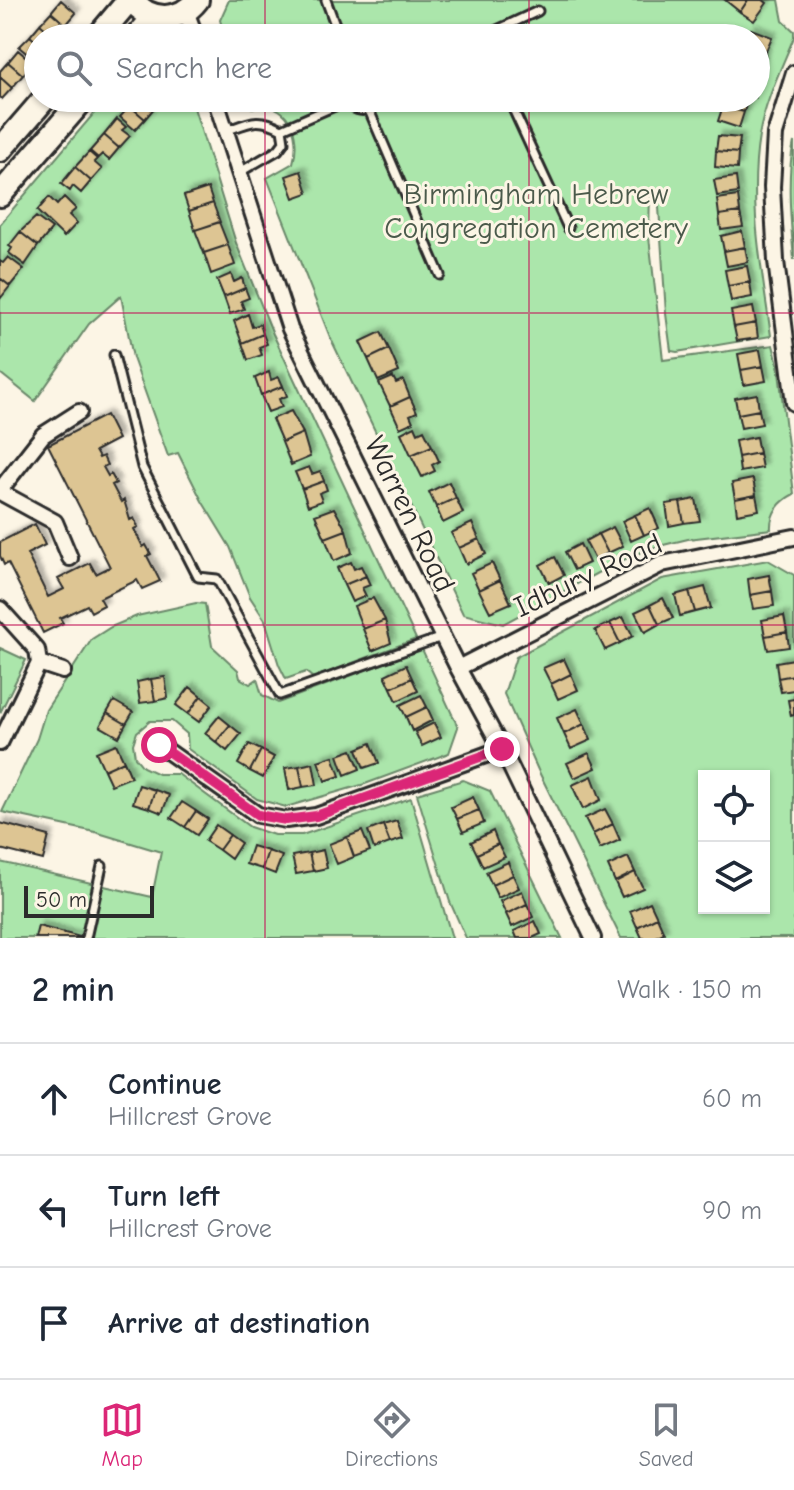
<!DOCTYPE html>
<meta charset="utf-8">
<style>
:root{--surface:#fff;--page:#f2f2f3;--text:#1f2937;--muted:#747a83;--line:#e0e1e3;--accent:#db2777}
body{margin:0;font-family:"Comic Neue",sans-serif;background:var(--page);color:var(--text)}
.controls{position:absolute;right:24px;bottom:24px;display:grid;overflow:hidden;border-radius:0px;box-shadow:0 2px 6px #0004}
.controls button{width:72px;height:72px;display:grid;place-items:center;padding:0;border:0;border-bottom:2px solid var(--line);background:var(--surface);color:var(--text);font:40px sans-serif}
.scale{position:absolute;left:24px;bottom:20px;width:130px;box-sizing:border-box;padding-left:8px;border:4px solid #2b2b2b;border-top:0;font-size:22px;line-height:28px;white-space:nowrap;color:#2b2b2b;-webkit-text-stroke:6px #fcf5e5;paint-order:stroke}
.stop{position:absolute;width:24px;height:24px;margin:-18px;border:6px solid #db2777;border-radius:50%;background:#fff}
.stop.end{background:#db2777;border-color:#fff;box-shadow:0 2px 8px #0008}
.list{margin:0;padding:0;list-style:none}
h2{display:flex;justify-content:space-between;align-items:center;height:104px;margin:0;padding:0 32px;font-size:34px}
h2 small{font-size:26px;font-weight:400;color:var(--muted)}
.list li{display:grid;grid-template-columns:52px 1fr auto;gap:24px;align-items:center;box-sizing:border-box;height:112px;padding:0 32px;border-top:2px solid var(--line)}
.list b{display:block;font-size:30px;white-space:nowrap}
.list p{margin:0;font-size:26px;white-space:nowrap;color:var(--muted)}
.list em{font-size:26px;font-style:normal;color:var(--muted)}
.icon{flex:none;width:44px;height:44px;fill:none;stroke:currentColor;stroke-width:2;stroke-linecap:round;stroke-linejoin:round}
.map{position:relative;flex:none;width:794px;height:938px;overflow:hidden}
.search{position:absolute;background:var(--surface);box-shadow:0 2px 6px #0004;left:24px;right:24px;top:24px;height:88px;display:flex;align-items:center;gap:20px;box-sizing:border-box;padding:0 28px;border-radius:44px;color:var(--muted);font-size:30px}
.sheet{height:440px;background:var(--surface)}
nav{display:flex;justify-content:space-around;align-items:center;box-sizing:border-box;height:112px;border-top:2px solid var(--line);background:var(--surface);font-size:22px;color:var(--muted)}
nav a{display:grid;justify-items:center;gap:4px}
nav .on{color:var(--accent)}
.map>svg:first-child{display:block}
.green{fill:#abe6ab;stroke:#6b886b;stroke-width:2;fill-rule:evenodd}
.building{fill:#ddc593;stroke:#2b2b2b;stroke-width:2;filter:url(#shadow)}
.lines{fill:none;stroke-linecap:round;stroke-linejoin:round}
.lane-casing{stroke:#2b2b2b;stroke-width:13}
.street-casing{stroke:#2b2b2b;stroke-width:20}
.primary-casing{stroke:#2b2b2b;stroke-width:28}
.lane{stroke:#fcf5e5;stroke-width:7}
.street{stroke:#fcf5e5;stroke-width:14}
.primary{stroke:#fcf5e5;stroke-width:22}
.route{stroke:#db2777;stroke-width:10}
.grid{fill:none;stroke:#c2185b;stroke-width:2;stroke-opacity:0.55}
.labels{text-anchor:middle;stroke-width:6;stroke-linejoin:round;paint-order:stroke}
.park-label{font-size:30px;fill:#4b5a4b;stroke:#fcf5e5}
.street-label{font-size:30px;fill:#2b2b2b;stroke:#fcf5e5}
</style>
<div class="map">
<svg width="794" height="938" viewBox="0 0 794 938">
<defs>
<filter id="shadow"><feDropShadow dx="4.5" dy="-4.5" stdDeviation="2" flood-color="#0004"/></filter>
</defs>
<rect width="100%" height="100%" fill="#fcf5e5"/>
<filter id="ink" filterUnits="userSpaceOnUse"><feTurbulence type="fractalNoise" baseFrequency=".0125" numOctaves="2"/><feDisplacementMap in="SourceGraphic" scale="16" xChannelSelector="R" yChannelSelector="G"/><feConvolveMatrix kernelMatrix="1 2 1 2 8 2 1 2 1" color-interpolation-filters="sRGB"/></filter>
<g filter="url(#ink)">
<!-- green -->
<path class="green" d="M229,0h550l4,21 11,10v6c-13,32 -29,64 -35,99 -11,67 3,134 12,200l-94,16 -6,-1 -5,-37 -8,-122 -8,-1 -1,46 14,123 110,-15 5,19 16,130c-14,7 -24,19 -23,35l-83,10 -37,9 -37,16 -111,60 -40,-10 -133,-277 -63,-159 26,-15c9,-29 -6,-66 -41,-55l-7,-4 -2,-6h513v-60h-531l-5,-18z
M107,98h84l45,145 37,91 143,305 -103,39 -7,-6 -20,7 -7,-14 -14,-45 -15,-23 -20,-50 -28,-46 -24,-48 -10,3 -35,-98 -12,-62 -32,28 -54,77 -35,-28v-149z
M794,142v118c-3,-35 -8,-83 0,-118z
M768,560l26,15v363h-173l-83,-168 -34,-76 12,-37 146,-78zM704,776h60v132h-60z
M196,603l9,1 7,42 26,24 2,8 10,6 7,-5 5,16 16,8 144,-54 36,78 -9,26 -84,31 -79,23 -29,-8 -69,-50 -1,-15 -15,-13h-22l-13,11 -4,12 2,13 8,10 15,7h20l72,53 24,8h28l109,-37 41,140h-452v-76l152,35 9,-45 -66,-20 -93,-20 35,-73 9,-29 46,-71 19,-12 26,-11z
M0,648l26,12 -26,53z
M463,780l27,11 72,147h-96l-16,-36 -33,-108z"/>
<!-- building -->
<path class="building" d="M61,0l15,13 -10,12 -15,-13z
M725,0h23l-8,12z
M748,0h15l4,3 -13,18 -14,-9z
M51,12l15,13 -11,12 -15,-13z
M40,24l15,13 -1,1h-16v5l-8,-7z
M751,29l21,8 -6,14 -10,-4v-9h-8z
M30,36l8,7v13l-3,4 -16,-13z
M756,47l10,4 -5,15 -5,-2z
M18,50l15,13 -10,12 -15,-13z
M8,62l15,13 -11,13 -12,-11v-6z
M0,77l12,11 -10,11 -2,-2z
M137,98h8l10,9 -10,12 -15,-13z
M352,98h21l-10,7 -9,-4z
M726,98h22l-4,14 -21,-6z
M130,106l15,13 -10,11 -15,-13z
M723,106l21,6 -5,16 -21,-7z
M117,119l9,8 -4,3 8,6 -11,12 -15,-13z
M104,135l15,13 -10,12 -7,-6 -4,4 -8,-7z
M718,136l22,2 -2,15 -22,-2z
M716,151l22,2 -1,16 -22,-2z
M89,152l8,7 -3,3 8,7 -11,12 -16,-14z
M75,167l16,14 -10,12 -8,-7 -3,5 -9,-7z
M301,171l7,22 -14,5 -8,-22z
M736,177l2,16 -21,3 -3,-16z
M208,188l5,15 -24,8 -5,-15z
M738,196l2,16 -21,3 -2,-16z
M49,197l8,8 7,-8 12,12 -7,6 8,8 -13,14 -27,-26z
M213,203l7,19 -25,8 -6,-19z
M740,212l3,15 -22,3 -2,-15z
M36,217l16,12 -14,17 -18,-14z
M219,222l9,23 -24,8 -9,-23z
M742,231l3,16 -21,4 -3,-15z
M20,232l18,14 -13,19 -16,-12 3,-5 -3,-2z
M228,245l7,20 -24,9 -7,-21z
M745,247l3,15 -21,4 -3,-15z
M8,257l16,12 -14,17 -10,-8v-17l3,2z
M747,266l3,16 -22,4 -3,-16z
M231,274l3,8 8,-4 3,10 -21,9 -7,-17z
M0,278l10,8 -10,13z
M750,282l2,15 -21,4 -3,-15z
M245,288l4,10 -8,3 3,8 -14,5 -6,-17z
M753,307l3,16 -22,4 -3,-16z
M248,314l4,13 8,-3 3,10 -21,9 -8,-22z
M756,323l2,15 -21,3 -3,-14z
M381,332l8,17 -21,10 -8,-17z
M263,334l4,10 -8,3 3,8 -14,5 -6,-17z
M389,349l10,23 -21,9 -10,-22z
M760,350l3,16 -22,4 -3,-16z
M763,366l3,15 -22,4 -3,-15z
M269,372l2,8 8,-3 4,9 -22,9 -6,-17z
M393,377l3,6 7,-3 7,17 -20,9 -11,-23z
M283,386l4,10 -8,3 3,8 -14,5 -7,-17z
M757,394l2,16 -21,4 -3,-16z
M410,397l7,15 -7,3 3,7 -13,6 -10,-22z
M759,410l3,14 -21,4 -3,-14z
M291,411l12,22 -21,9 -10,-23z
M106,415l12,24 -23,12 4,7 4,-2 4,9 -4,2 5,9 3,-2 5,9 -4,2 9,17 3,-2 6,20 4,-2 4,9 -4,2 9,18 3,-2 5,9 -4,2 13,25 -18,8 -5,-9 -37,18 4,7 -13,7 -4,-7 -27,13 3,5 -20,10 -35,-70 -4,2 -4,-9v-14l35,-18 10,21 -18,9 21,43 16,-8 -6,-10 32,-16 6,11 14,-7 -62,-122z
M415,426l3,7 6,-3 8,16 -21,9 -10,-22z
M303,433l7,24 -19,8 -9,-23z
M756,437l3,16 -21,4 -3,-16z
M432,446l7,15 -7,4 3,6 -13,6 -11,-22z
M759,453l3,15 -22,4 -2,-15z
M309,467l3,7 8,-3 4,10 -22,8 -7,-17z
M753,479l3,16 -21,4 -3,-16z
M324,481l3,9 -8,3 3,8 -14,5 -6,-17z
M449,482l7,16 -20,9 -7,-15z
M756,495l3,15 -22,4 -2,-15z
M456,498l7,15 -20,10 -7,-16z
M696,499l4,22 -16,2 -4,-21z
M680,502l4,21 -15,3 -3,-22z
M334,508l12,22 -21,8 -10,-23z
M650,508l9,20 -15,7 -9,-20z
M635,515l9,20 -13,6 -9,-20z
M472,523l7,16 -20,9 -8,-15z
M613,527l10,19 -15,7 -10,-19z
M346,530l6,23 -18,8 -9,-23z
M598,534l10,19 -13,7 -10,-19z
M479,539l7,15 -20,10 -7,-16z
M580,544l9,19 -15,7 -9,-18z
M555,557l9,18 -15,8 -9,-18z
M351,562l3,7 7,-3 5,10 -22,9 -7,-17z
M492,563l8,17 -21,10 -8,-17z
M769,575l3,16 -22,4 -2,-16z
M366,576l4,9 -8,3 4,8 -14,6 -8,-17z
M500,580l11,23 -21,9 -11,-22z
M705,587l6,21 -16,4 -6,-21z
M689,591l6,21 -15,4 -5,-21z
M772,591l2,15 -21,3 -3,-14z
M373,598l12,22 -22,9 -9,-23z
M663,598l10,20 -14,6 -9,-19z
M650,605l9,19 -14,8 -10,-20z
M784,616l3,16 -22,4 -3,-16z
M623,617l10,19 -13,7 -10,-20z
M385,620l6,23 -19,8 -9,-22z
M610,623l10,20 -15,7 -10,-20z
M787,632l2,15 -21,3 -3,-14z
M564,659l7,15 -20,10 -8,-16z
M794,659v16l-16,3 -2,-16z
M406,665l6,13 -21,10 -6,-13z
M571,674l7,16 -20,9 -7,-15z
M794,675v15l-13,2 -3,-14z
M165,677l3,21 -13,3 -4,-22z
M412,678l6,13 -21,10 -6,-13z
M151,679l4,22 -15,2 -3,-21z
M190,687l11,9 -13,18 -12,-9z
M421,695l6,12 -21,10 -6,-12z
M201,696l11,9 -13,17 -11,-8z
M794,699v16l-3,1 -3,-16z
M114,701l19,11 -7,12 -19,-11z
M427,707l6,13 -21,11 -6,-14z
M577,709l7,15 -20,10 -7,-16z
M107,713l19,11 -7,13 -19,-11z
M219,716l11,9 -14,17 -11,-9z
M434,723l7,14 -19,9 -7,-14z
M584,724l7,16 -20,9 -7,-15z
M230,725l11,9 -14,17 -11,-9z
M371,743l8,20 -15,5 -7,-19z
M116,744l8,17 -20,9 -8,-18z
M249,744l12,6 -11,21 -12,-7z
M261,750l13,7 -11,21 -13,-7z
M352,750l8,19 -15,6 -7,-20z
M589,753l7,15 -22,10 -7,-15z
M333,756l7,20 -15,5 -7,-20z
M124,761l7,16 -20,8 -7,-15z
M313,763l4,22 -14,2 -4,-21z
M299,766l4,21 -14,3 -4,-22z
M592,776l9,24 -18,9 -11,-24z
M139,785l16,5 -6,18 -16,-5z
M155,790l14,5 -7,18 -13,-5z
M473,797l6,13 -22,9 -6,-12z
M182,802l14,9 -11,16 -14,-9z
M605,809l8,15 -20,10 -8,-16z
M479,810l5,13 -21,9 -6,-13z
M196,811l12,8 -11,16 -12,-8z
M397,821l6,18 -13,4 -7,-18z
M0,823l49,13 -6,24 -43,-11z
M613,824l7,16 -20,9 -7,-15z
M216,825l14,10 -11,15 -14,-9z
M383,825l7,18 -16,6 -6,-18z
M362,831l8,20 -16,6 -7,-20z
M493,831l5,13 -21,10 -6,-12z
M230,835l11,8 -10,16 -12,-9z
M347,837l7,20 -17,7 -8,-20z
M498,844l7,13 -22,10 -6,-13z
M252,846l16,5 -6,18 -16,-5z
M323,850l4,18 -14,3 -4,-18z
M268,851l14,5 -7,18 -13,-5z
M309,853l4,18 -17,3 -4,-18z
M628,857l7,15 -20,10 -7,-16z
M508,862l5,13 -21,10 -6,-13z
M635,872l8,16 -21,9 -7,-15z
M513,875l6,13 -21,10 -6,-13z
M522,891l5,13 -21,10 -6,-13z
M650,902l7,15 -20,10 -7,-16z
M527,904l6,13 -21,10 -6,-13z
M657,917l7,16 -11,5h-11l-5,-11z
M535,921l6,13 -9,4h-15l-3,-7z
M38,926l46,12h-49z"/>
<g class="lines">
<!-- lane casing -->
<g class="lane-casing">
<path id="lane" d="M326,0l14,38
M480,38l58,-27
M345,98c9,17 27,16 36,0
M508,98l60,130
M512,106l16,-8
M369,110l71,165
M282,129l64,-28
M226,131c24,-9 32,-15 56,-2l2,13 -6,8 -38,22
M114,355l28,112 56,110 19,2 63,116 162,-58
M86,938l16,-72"/>
</g>
<!-- street casing -->
<g class="street-casing">
<path id="street" d="M186,11l10,27
M794,73l-19,61 -3,53 4,74 18,142
M215,98l75,231 168,339 44,81 91,189
M0,490l43,-55 36,-23
M0,492l55,30 15,36
M0,609l37,41 2,13 24,8
M458,668l204,-104 132,-27
M0,743l39,-80
M159,745l99,70 28,5 30,-4 186,-67"/>
</g>
<!-- primary casing -->
<g class="primary-casing">
<path id="primary" d="M132,0c18,23 48,22 65,0
M97,38l32,-38
M136,38l19,-22
M0,150l45,-52
M0,195l84,-97"/>
</g>
<!-- lane -->
<use href="#lane" class="lane"/>
<!-- street -->
<use href="#street" class="street"/>
<!-- primary -->
<use href="#primary" class="primary"/>
</g>
</g>
<g class="lines" filter="url(#ink)">
<!-- route -->
<path class="route" d="M159,745l99,70 28,5 30,-4 186,-67"/>
</g>
<!-- grid -->
<path class="grid" d="M265,0v38M529,0v38M265,98v840M529,98v840M0,313h794M0,625h794"/>
<g class="labels">
<!-- park labels -->
<g class="park-label">
<text x="536" y="204">Birmingham Hebrew<tspan x="536" dy="34">Congregation Cemetery</tspan></text>
</g>
<!-- street labels -->
<g class="street-label">
<text transform="translate(410 514) rotate(64)" y="10">Warren Road</text>
<text transform="translate(588 575) rotate(-25)" y="10">Idbury Road</text>
</g>
</g>
</svg>
<div class="controls">
<button><svg class="icon" aria-label="locate" viewBox="0 0 24 24"><circle cx="12" cy="12" r="6"/><path d="M12 2v4M12 18v4M2 12h4M18 12h4"/></svg></button>
<button><svg class="icon" aria-label="layers" viewBox="0 0 24 24"><path d="M12 4l9 5-9 5-9-5zM3 14l9 5 9-5"/></svg></button>
</div>
<div class="scale">50 m</div>
<div class="stop" style="left:159px;top:745px"></div>
<div class="stop end" style="left:502px;top:749px"></div>
<div class="search"><svg class="icon" aria-label="search" viewBox="0 0 24 24"><circle cx="10" cy="10" r="6"/><path d="M15 15l6 6"/></svg>Search here</div>
</div>
<section class="sheet">
<h2>2 min<small>Walk · 150 m</small></h2>
<ul class="list">
<li><svg class="icon" aria-label="ahead" viewBox="0 0 24 24"><path d="M12 20V5M6 11l6-6 6 6"/></svg><div><b>Continue</b><p>Hillcrest Grove</p></div><em>60 m</em></li>
<li><svg class="icon" aria-label="left" viewBox="0 0 24 24"><path d="M17 20v-9H6M10 6l-5 5 5 5"/></svg><div><b>Turn left</b><p>Hillcrest Grove</p></div><em>90 m</em></li>
<li><svg class="icon" aria-label="arrive" viewBox="0 0 24 24"><path d="M6 21V4h12l-3 4 3 4H6"/></svg><div><b>Arrive at destination</b></div></li>
</ul>
</section>
<nav>
<a class="on"><svg class="icon" aria-label="map" viewBox="0 0 24 24"><path d="M3 6l6-2 6 2 6-2v14l-6 2-6-2-6 2zM9 4v14M15 6v14"/></svg>Map</a>
<a><svg class="icon" aria-label="directions" viewBox="0 0 24 24"><path d="M12 3l9 9-9 9-9-9zM9 14v-3h6M13 9l2 2-2 2"/></svg>Directions</a>
<a><svg class="icon" aria-label="saved" viewBox="0 0 24 24"><path d="M7 4h10v16l-5-4-5 4z"/></svg>Saved</a>
</nav>
